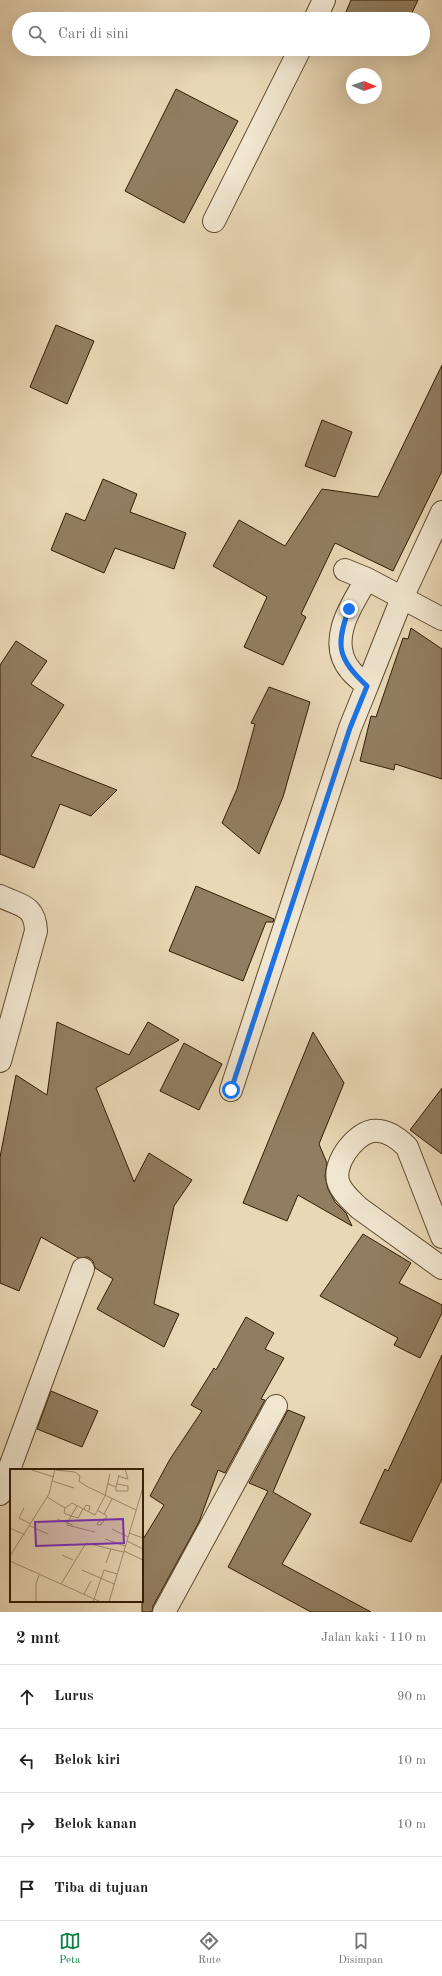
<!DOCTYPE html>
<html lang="id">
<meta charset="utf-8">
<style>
:root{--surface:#fff;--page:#f2f2f2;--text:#202124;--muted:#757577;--line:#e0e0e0;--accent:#0b8043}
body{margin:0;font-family:"Old Standard TT",serif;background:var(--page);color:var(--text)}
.compass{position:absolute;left:346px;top:68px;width:36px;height:36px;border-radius:50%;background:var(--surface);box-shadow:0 4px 16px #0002;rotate:92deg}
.stop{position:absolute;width:12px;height:12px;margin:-9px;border:3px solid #1a73e8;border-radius:50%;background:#fff}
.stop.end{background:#1a73e8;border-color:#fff;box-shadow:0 1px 4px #0008}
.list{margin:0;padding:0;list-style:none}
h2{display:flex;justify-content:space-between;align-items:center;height:52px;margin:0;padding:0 16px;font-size:17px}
h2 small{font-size:13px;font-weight:400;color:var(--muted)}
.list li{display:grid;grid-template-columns:26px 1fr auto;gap:12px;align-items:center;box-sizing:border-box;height:64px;padding:0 16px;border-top:1px solid var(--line)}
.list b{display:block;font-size:15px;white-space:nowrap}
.list em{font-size:13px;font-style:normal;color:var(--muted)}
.icon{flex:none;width:22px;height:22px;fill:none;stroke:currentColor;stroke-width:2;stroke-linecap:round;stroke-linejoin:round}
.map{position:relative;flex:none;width:442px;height:1612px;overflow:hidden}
.search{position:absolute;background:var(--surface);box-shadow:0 4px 16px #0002;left:12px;right:12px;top:12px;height:44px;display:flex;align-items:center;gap:10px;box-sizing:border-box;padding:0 14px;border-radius:22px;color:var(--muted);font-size:15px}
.sheet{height:308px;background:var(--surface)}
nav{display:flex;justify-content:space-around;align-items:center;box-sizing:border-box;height:56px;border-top:1px solid var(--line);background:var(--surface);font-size:11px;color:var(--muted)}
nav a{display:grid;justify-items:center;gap:2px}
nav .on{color:var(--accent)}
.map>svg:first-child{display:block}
.building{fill:#917e60;stroke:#321c03}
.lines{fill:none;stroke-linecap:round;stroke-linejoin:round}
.street-casing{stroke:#604b30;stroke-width:24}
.street{stroke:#f1e6d0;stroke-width:22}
.route{stroke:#1a73e8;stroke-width:5}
.inset-road{fill:none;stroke:#a08d6e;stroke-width:1}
.view{fill:#7b2cbf;fill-opacity:0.15;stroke:#7b2cbf;stroke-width:2}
.inset-edge{fill:none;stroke:#321c03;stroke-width:2}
</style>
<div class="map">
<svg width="442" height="1612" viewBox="0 0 442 1612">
<rect width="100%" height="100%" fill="#e9d8b6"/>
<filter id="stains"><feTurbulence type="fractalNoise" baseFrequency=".005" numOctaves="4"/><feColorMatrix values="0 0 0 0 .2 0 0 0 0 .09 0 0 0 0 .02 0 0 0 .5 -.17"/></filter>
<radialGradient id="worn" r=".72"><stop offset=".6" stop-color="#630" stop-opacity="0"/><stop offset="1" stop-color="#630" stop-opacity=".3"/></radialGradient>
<!-- building -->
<path class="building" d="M351,0h67l-9,19h-66z
M176,89l62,32 -54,102 -59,-32z
M56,325l38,16 -27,63 -37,-17z
M442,365v106l-49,100 -58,-28 -34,71 5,3 -23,48 -39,-18 23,-50 -54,-31 26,-46 46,26 37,-57 56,8z
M322,420l30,12 -17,45 -30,-11z
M103,479l34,15 -7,18 56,21 -12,36 -59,-21 -11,25 -53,-23 15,-37 19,8z
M411,628l31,21v130l-47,-15 -1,6 -34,-9 11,-45 5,1 27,-79 5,1z
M16,641l31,20 -16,23 33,21 -33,51 86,34 -26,26 -31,-12 -26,64 -34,-14v-189z
M269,687l41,15 -27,95 -24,57 -37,-31 15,-34 18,-65 -4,-1z
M196,886l78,33 -1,3h-7l-23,59 -74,-30z
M57,1022l72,33 19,-33 31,18 -83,48 38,94 15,-29 43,27 -18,26 -20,98 25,10 -15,33 -67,-38 16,-30 -18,-11 -2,-7 -5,-4 -10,1 -37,-21 -22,54 -19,-8v-126l16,-82 31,20z
M313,1032l31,51 -25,61 8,19 -2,13 3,13 7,13 11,11 6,13 -54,-31 -11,26 -44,-18z
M184,1043l38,21 -23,46 -39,-19z
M442,1088v66l-32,-24z
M363,1234l48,29 -12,20 43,22v8l-22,45 -26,-13 4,-7 -78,-42z
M246,1317l28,16 -9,16 19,9 -23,41 4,1 -40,73 -7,-3 -19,52 -46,84 -1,6h-10v-71l22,-36 -14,-9 20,-37 32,-48 -11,-6 23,-37 2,2z
M442,1355v124l-31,63 -51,-19 25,-54 3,2z
M51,1391l47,20 -16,36 -45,-18z
M288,1410l17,7 -32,75 38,22 -29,50 89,48h-60l-83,-45 40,-76 -19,-8z"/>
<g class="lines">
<!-- street casing -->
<g class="street-casing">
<path id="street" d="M315,19l9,-19
M214,221l86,-172
M345,570l22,9
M367,686l35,-88 40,-86
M0,896c21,10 35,9 36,35l-36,130
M231,1090l119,-362 17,-42c-5,-5 -12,-10 -16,-15 -25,-29 0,-66 16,-92l75,40
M442,1237l-35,-90c-9,-9 -21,-18 -35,-16 -19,4 -41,35 -33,53 4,10 13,17 20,24l83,60
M0,1494l83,-225
M164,1612l112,-206"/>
</g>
<!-- street -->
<use href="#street" class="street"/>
</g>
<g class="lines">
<!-- route -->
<path class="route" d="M231,1090l119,-362 17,-42c-29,-27 -32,-40 -18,-77"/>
</g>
<!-- overview -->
<g transform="translate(10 1469)">
<rect width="133" height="133" fill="#e9d8b6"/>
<path class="inset-road" d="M22,1l22,7M45,1l20,2 5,4 -1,5 7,5 50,24M108,7l10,3 -3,-10M42,12l22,7M98,15l8,3 3,-12M106,18v4h12v-5l-11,-2M37,28l18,11 -1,5 7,3 -4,9 28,7M67,37l-6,10 7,2 5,-9M14,39l-5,10 12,6M55,39l7,-5 23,12 10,-19 5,-22M74,40l2,-4 4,1 -1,5M87,41l10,6 -2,3M94,45l8,-15M47,50l16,6M95,50l-4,6h-4l1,-3zM20,57l18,8M0,59l15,7M102,60l16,8M119,64l14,5M95,70l20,7M117,72l16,8M114,82l19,9M52,86l11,5M0,87l39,-62 6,-25M0,92l91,41M96,94l5,-14M72,101l32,14M51,115l25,-41 37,9M74,125l7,-13M26,133v-18l3,-9M83,133l11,-32 13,4M99,133l34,-115"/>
<path class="view" d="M113,50l1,24 -88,3 -1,-24z"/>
<rect width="133" height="133" class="inset-edge"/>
</g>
<rect width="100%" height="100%" filter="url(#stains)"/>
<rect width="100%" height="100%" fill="url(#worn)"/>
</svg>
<svg class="compass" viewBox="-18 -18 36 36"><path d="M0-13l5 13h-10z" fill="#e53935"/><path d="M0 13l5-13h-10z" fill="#757577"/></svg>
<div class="stop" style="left:231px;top:1090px"></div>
<div class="stop end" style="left:349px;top:609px"></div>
<div class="search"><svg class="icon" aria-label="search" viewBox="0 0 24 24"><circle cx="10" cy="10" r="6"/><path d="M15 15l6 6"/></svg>Cari di sini</div>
</div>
<section class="sheet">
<h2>2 mnt<small>Jalan kaki · 110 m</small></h2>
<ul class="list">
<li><svg class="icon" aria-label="ahead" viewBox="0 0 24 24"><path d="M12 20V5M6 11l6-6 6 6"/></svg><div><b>Lurus</b></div><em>90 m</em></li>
<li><svg class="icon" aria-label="left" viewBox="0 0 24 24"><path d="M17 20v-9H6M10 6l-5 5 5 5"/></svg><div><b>Belok kiri</b></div><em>10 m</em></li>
<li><svg class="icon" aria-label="right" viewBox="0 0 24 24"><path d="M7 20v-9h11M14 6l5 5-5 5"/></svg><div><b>Belok kanan</b></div><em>10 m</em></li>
<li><svg class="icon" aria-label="arrive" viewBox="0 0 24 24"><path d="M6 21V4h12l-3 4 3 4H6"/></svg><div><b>Tiba di tujuan</b></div></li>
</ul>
</section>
<nav>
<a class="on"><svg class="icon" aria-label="map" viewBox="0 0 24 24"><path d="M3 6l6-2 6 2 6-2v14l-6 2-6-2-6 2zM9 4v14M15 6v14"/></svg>Peta</a>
<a><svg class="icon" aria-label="directions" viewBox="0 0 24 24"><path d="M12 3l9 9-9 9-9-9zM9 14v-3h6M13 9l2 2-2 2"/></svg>Rute</a>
<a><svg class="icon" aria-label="saved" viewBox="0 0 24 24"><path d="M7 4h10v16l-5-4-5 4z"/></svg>Disimpan</a>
</nav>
